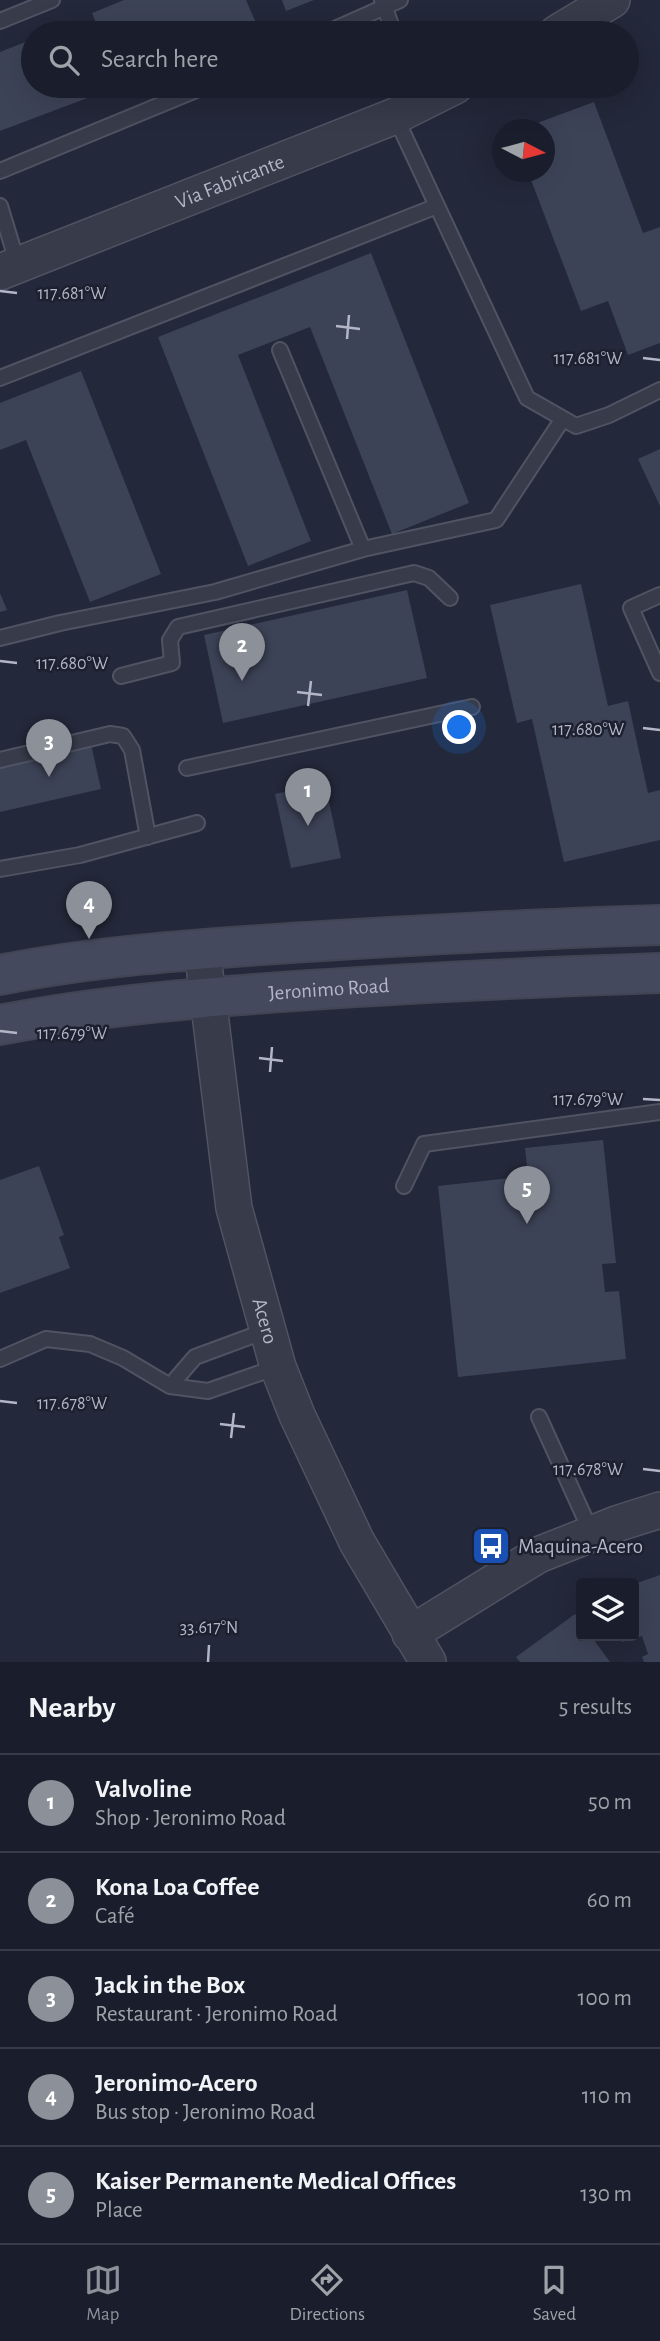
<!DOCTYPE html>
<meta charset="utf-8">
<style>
:root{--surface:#1a1e2c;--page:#232734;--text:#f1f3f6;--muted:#9fa2a9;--line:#383c48;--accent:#8c9099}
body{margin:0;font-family:"Alegreya Sans",sans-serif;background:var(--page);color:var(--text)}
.controls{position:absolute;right:21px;bottom:21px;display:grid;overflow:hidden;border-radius:7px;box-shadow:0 7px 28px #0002}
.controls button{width:63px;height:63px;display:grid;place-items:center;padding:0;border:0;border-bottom:2px solid var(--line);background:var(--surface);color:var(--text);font:35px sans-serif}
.compass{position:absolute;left:492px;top:119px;width:63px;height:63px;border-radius:50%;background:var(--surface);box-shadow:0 7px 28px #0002;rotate:96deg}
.you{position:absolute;left:460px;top:728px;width:24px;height:24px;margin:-18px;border:5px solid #fff;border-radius:50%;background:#1a73e8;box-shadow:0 0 0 10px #1a73e833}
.badge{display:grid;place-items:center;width:46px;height:46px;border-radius:50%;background:var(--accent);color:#fff;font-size:23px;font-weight:700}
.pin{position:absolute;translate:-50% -58px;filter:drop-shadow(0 2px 4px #0008)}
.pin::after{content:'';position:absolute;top:37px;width:24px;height:21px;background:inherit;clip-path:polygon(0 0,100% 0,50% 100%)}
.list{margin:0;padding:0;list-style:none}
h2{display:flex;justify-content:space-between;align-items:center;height:91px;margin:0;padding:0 28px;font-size:30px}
h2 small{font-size:23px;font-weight:400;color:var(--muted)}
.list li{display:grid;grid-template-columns:46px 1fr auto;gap:21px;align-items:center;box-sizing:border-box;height:98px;padding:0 28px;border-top:2px solid var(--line)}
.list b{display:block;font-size:26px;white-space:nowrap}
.list p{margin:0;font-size:23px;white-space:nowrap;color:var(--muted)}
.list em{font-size:23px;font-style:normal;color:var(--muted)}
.icon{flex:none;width:38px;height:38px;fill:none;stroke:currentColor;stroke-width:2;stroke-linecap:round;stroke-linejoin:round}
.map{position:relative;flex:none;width:660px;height:1662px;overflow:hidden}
.search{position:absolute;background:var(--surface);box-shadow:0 7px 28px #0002;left:21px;right:21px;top:21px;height:77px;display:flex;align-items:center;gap:18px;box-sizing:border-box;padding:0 24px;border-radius:38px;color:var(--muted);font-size:26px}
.sheet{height:581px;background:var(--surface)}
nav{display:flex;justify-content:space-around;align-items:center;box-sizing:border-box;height:98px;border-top:2px solid var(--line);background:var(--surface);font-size:19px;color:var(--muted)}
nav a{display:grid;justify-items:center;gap:4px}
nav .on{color:var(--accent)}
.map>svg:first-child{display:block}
.building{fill:#3d4357}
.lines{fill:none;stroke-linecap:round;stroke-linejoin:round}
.service-casing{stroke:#4f5362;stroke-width:18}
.tertiary-casing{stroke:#4f5362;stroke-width:38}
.secondary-casing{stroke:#404453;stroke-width:42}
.service{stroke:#373b4a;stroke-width:14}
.tertiary{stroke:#373b4a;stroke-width:35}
.secondary{stroke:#45495d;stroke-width:38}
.ticks{fill:none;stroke:#b2b6c6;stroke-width:2.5}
.labels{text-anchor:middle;stroke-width:5;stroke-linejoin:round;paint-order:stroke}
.street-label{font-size:21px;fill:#b2b6c6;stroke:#1c202f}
.poi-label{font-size:21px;fill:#b2b6c6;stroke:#1c202f;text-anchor:start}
.ticks-label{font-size:18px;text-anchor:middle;fill:#b2b6c6;stroke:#1c202f;stroke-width:5;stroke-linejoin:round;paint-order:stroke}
</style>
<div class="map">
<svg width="660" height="1662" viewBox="0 0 660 1662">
<rect width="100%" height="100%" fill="#23283a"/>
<!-- building -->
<path class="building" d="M124,0h122l10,23 -22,10h-134l-8,-20z
M282,0h32l-28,11z
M33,39v47h52l5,11 -90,34v-79z
M594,102l49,131 17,-6v116l-32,12 -20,-54 -27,10 -53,-139h16v-42l-23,-1z
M371,253l98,250 -77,31 -82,-207 -72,28 73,186 -63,25 -90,-229z
M81,371l80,203 -71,28 -64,-162 -26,10v-47z
M660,449v57l-22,-47z
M581,584l27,122 20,-5 20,92 12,-3v50l-96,22 -32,-143 -15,4 -27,-118z
M407,590l20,88 -204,45 -19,-88z
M0,593l7,17 -7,2z
M91,744l10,45 -101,23v-48z
M325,783l16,75 -50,10 -16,-74z
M603,1140l13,123 -14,1 3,28 14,-1 7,68 -168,18 -20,-191 90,-10 -3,-28z
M39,1166l25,69 -5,2 11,31 -70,25v-113z
M660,1575v87h-16l-2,-5 6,-3 -6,-18 -20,6 -2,-6h14v-52z
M575,1614l6,8v14h10l19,26h-90l-4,-5z"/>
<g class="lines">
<!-- service casing -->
<g class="service-casing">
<path id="service" d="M382,0l12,33
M0,21l52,-21
M326,33l74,-33
M395,116l132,282 49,28 33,-11 51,-25
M0,171l206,-85
M0,206l18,59
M280,350l83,199
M0,378l437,-172
M660,595l-29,13 29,65
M0,638l60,-15 155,-31 148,-43 133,-29 66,-100
M121,676l51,-13 -2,-23 8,-13 236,-54 15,5 21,20
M0,760l110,-26 13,2 9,14 16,87
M187,768l285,-61
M0,869l80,-14 117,-32
M404,1186l20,-42 236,-32
M0,1359l46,-20 44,5 33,14 47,28 38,5 69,-24
M170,1386l25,-29 73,-27
M539,1417l53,117"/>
</g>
<!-- tertiary casing -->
<g class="tertiary-casing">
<g id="tertiary">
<path d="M557,33l55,-33"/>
<path id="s1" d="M0,272l395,-156 60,-30"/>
<path id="s2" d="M202,949l32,259 44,159 19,48 60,127 71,120"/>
<path d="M410,1634l128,-79 81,-32 41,-13"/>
</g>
</g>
<!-- secondary casing -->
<g class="secondary-casing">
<g id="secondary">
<path d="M0,975c100,-20 203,-26 305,-33 119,-7 236,-14 355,-17"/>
<path id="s3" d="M0,1025c102,-20 206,-28 310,-35 117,-8 233,-13 350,-17"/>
</g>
</g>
<!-- service -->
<use href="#service" class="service"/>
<!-- tertiary -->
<use href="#tertiary" class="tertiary"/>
<!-- secondary -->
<use href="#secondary" class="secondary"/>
</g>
<!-- ticks -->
<path class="ticks" d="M0,291l17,2M336,326l24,3M347,339l2,-24M643,358l17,2M0,661l17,2M297,692l25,3M308,706l3,-25M643,728l17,2M0,1031l17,2M259,1058l24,3M270,1072l2,-25M643,1099l17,1M0,1401l17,2M220,1424l25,3M231,1438l3,-25M643,1469l17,2M208,1662l1,-17"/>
<!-- icons -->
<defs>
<g id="bus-square" transform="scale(2.0125)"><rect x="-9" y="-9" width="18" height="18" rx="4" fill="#1a4fb4" stroke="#1c202f"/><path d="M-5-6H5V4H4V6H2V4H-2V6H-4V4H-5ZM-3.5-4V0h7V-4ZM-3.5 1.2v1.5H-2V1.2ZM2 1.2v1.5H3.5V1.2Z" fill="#fff"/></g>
</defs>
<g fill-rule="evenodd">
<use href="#bus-square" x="491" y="1546"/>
</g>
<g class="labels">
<!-- street labels -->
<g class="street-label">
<text dy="7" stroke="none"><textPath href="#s1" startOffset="247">Via Fabricante</textPath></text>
<text dy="7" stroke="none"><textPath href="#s3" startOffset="331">Jeronimo Road</textPath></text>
<text dy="7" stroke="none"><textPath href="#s2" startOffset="378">Acero</textPath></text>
</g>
<!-- poi labels -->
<g class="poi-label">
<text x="518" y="1553">Maquina-Acero</text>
</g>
</g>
<g class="ticks-label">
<text x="72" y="299">117.681°W</text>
<text x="588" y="364">117.681°W</text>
<text x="72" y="669">117.680°W</text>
<text x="588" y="735">117.680°W</text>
<text x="72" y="1039">117.679°W</text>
<text x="588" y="1105">117.679°W</text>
<text x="72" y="1409">117.678°W</text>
<text x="588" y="1475">117.678°W</text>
<text x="209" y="1633">33.617°N</text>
</g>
</svg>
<div class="controls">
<button><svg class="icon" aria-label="layers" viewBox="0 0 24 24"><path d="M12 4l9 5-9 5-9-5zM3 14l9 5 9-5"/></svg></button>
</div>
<svg class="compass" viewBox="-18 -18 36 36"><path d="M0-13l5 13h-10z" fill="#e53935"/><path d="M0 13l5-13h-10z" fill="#9fa2a9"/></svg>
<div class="you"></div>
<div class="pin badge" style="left:308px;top:826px">1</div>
<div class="pin badge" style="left:242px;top:681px">2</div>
<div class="pin badge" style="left:49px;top:777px">3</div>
<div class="pin badge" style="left:89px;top:939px">4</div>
<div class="pin badge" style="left:527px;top:1224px">5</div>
<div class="search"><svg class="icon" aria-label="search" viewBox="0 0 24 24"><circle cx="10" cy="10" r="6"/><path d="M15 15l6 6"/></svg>Search here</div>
</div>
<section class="sheet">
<h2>Nearby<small>5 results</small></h2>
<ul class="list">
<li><span class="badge">1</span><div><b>Valvoline</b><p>Shop · Jeronimo Road</p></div><em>50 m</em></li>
<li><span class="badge">2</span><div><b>Kona Loa Coffee</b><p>Café</p></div><em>60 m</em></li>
<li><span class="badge">3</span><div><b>Jack in the Box</b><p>Restaurant · Jeronimo Road</p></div><em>100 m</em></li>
<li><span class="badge">4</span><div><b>Jeronimo-Acero</b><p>Bus stop · Jeronimo Road</p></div><em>110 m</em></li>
<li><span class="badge">5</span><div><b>Kaiser Permanente Medical Offices</b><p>Place</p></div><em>130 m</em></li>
</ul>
</section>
<nav>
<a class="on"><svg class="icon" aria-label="map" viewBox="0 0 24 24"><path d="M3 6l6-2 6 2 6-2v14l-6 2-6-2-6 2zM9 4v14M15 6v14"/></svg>Map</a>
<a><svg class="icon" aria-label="directions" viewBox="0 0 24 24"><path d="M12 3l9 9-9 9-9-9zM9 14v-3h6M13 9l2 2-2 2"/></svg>Directions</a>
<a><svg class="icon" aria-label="saved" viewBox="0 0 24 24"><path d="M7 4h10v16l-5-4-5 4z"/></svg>Saved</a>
</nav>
